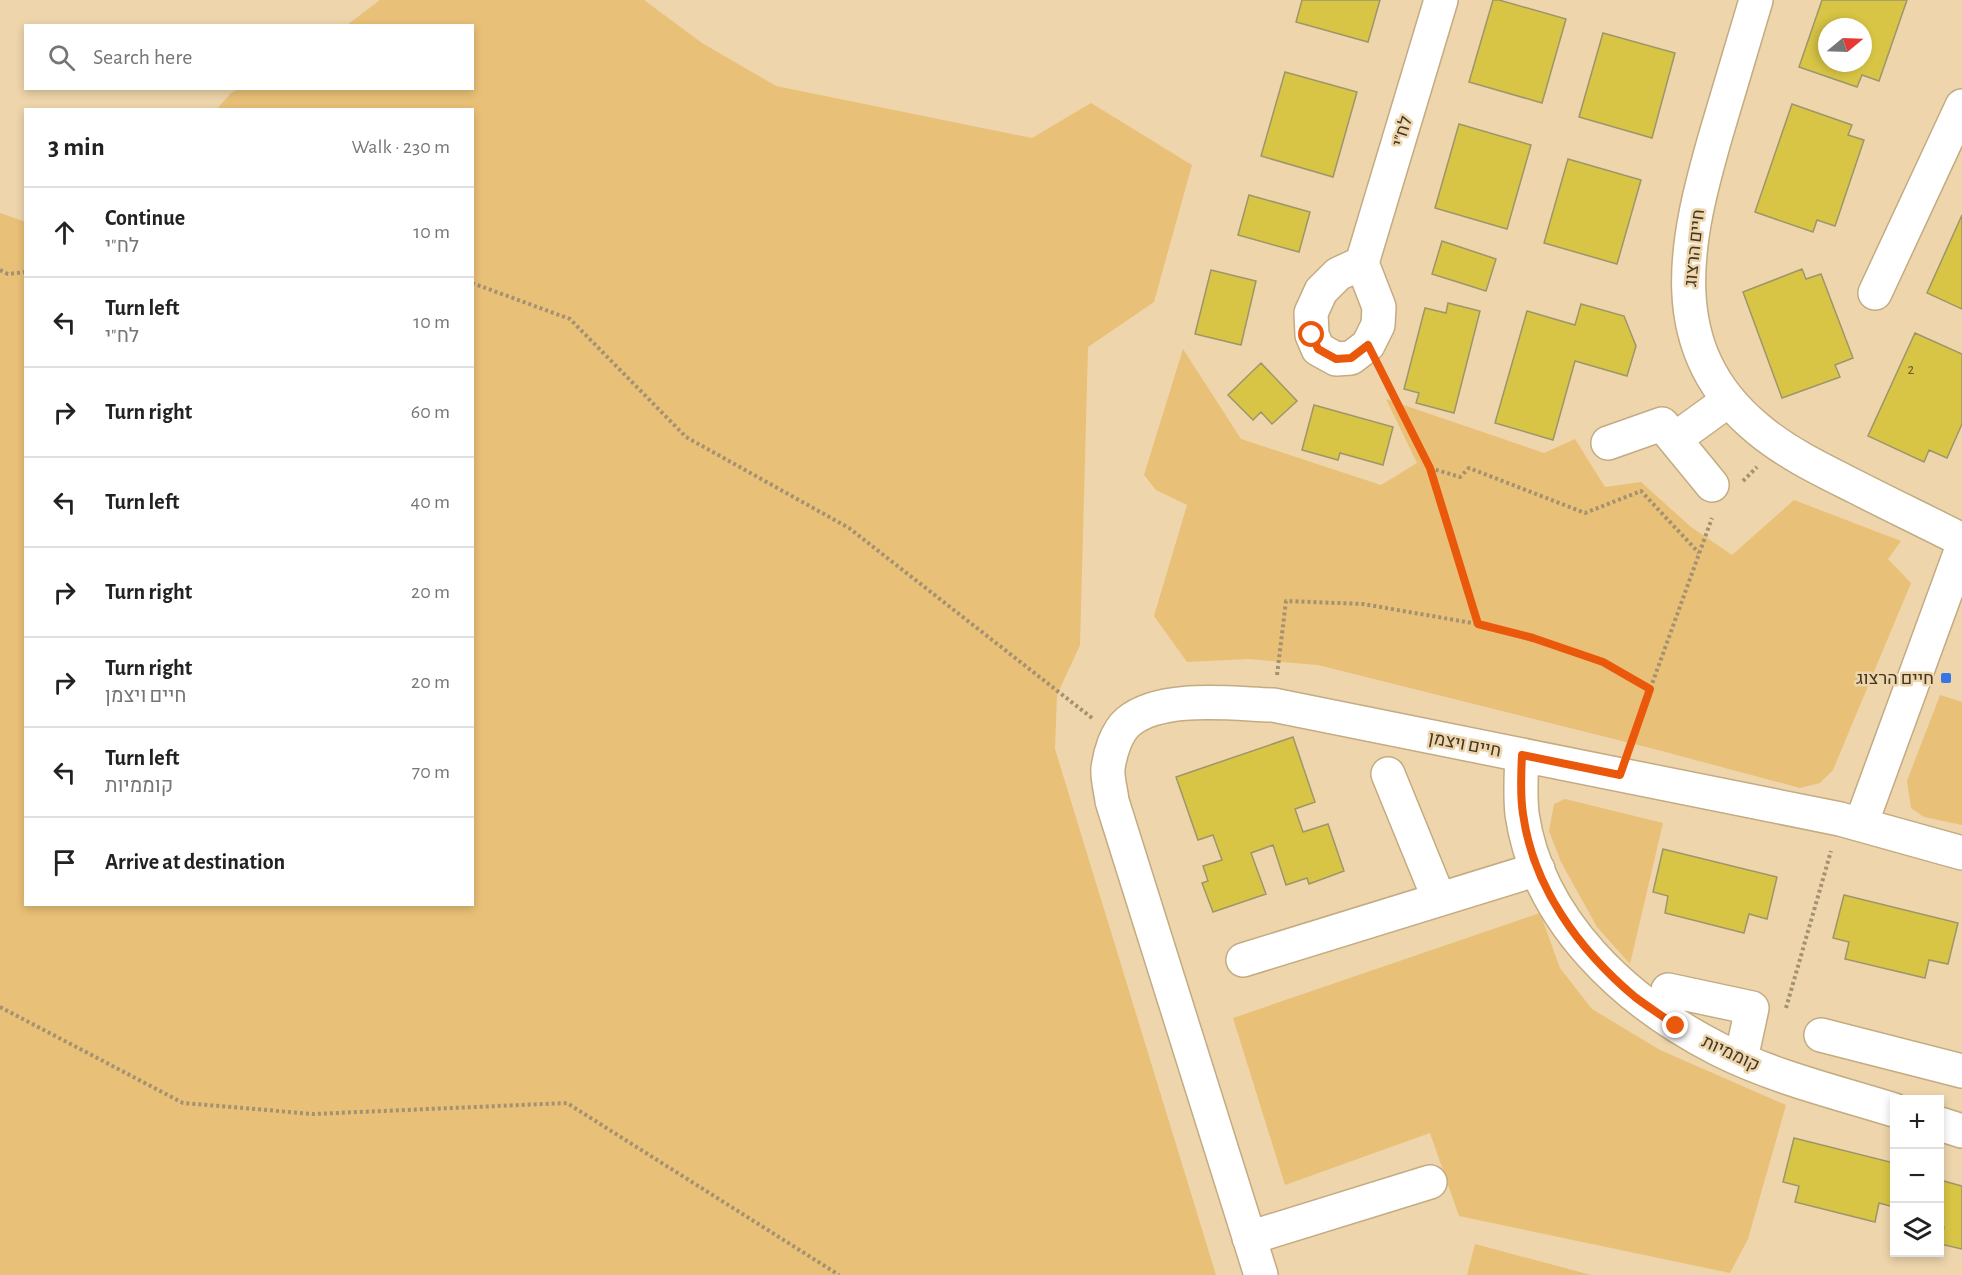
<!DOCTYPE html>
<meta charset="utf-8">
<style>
:root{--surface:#fff;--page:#f2f2f2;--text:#222;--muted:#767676;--line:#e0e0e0}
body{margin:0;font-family:"Alegreya Sans",Heebo,sans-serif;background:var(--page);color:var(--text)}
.controls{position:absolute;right:18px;bottom:18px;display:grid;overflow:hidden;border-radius:0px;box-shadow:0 3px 9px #0003}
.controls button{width:54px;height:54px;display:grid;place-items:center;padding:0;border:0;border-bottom:2px solid var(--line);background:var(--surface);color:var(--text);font:30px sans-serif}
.compass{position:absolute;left:1818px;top:18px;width:54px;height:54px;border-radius:50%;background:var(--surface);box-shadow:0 3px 9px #0003;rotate:71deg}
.stop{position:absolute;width:18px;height:18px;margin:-14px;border:4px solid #ea580c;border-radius:50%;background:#fff}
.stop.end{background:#ea580c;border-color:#fff;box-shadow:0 2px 6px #0008}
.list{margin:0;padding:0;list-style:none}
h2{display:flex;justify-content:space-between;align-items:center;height:78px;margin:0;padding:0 24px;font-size:26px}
h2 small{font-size:20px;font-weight:400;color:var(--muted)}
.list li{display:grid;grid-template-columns:39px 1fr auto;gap:18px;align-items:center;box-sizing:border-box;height:90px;padding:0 24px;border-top:2px solid var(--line)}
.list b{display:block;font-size:22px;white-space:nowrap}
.list p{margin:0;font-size:20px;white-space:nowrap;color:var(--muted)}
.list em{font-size:20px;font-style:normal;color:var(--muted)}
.icon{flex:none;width:33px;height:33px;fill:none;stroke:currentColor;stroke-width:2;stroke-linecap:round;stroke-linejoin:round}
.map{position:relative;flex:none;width:1962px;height:1275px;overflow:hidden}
.search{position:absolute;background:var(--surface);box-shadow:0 3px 9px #0003;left:24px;top:24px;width:450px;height:66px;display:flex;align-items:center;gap:15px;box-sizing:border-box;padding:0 21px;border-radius:0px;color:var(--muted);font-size:22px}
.panel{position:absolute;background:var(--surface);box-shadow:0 3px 9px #0003;left:24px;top:108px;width:450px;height:798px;border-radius:0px}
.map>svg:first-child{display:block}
.green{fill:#e9c077}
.building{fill:#d8c545;stroke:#9d966a;stroke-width:1.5;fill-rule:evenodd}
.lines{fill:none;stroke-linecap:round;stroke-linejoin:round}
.minor-casing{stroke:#c3ab82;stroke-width:36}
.path{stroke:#a49172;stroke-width:4;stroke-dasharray:3 3;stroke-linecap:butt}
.minor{stroke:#fff;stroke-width:33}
.route{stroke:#ea580c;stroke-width:8}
.poi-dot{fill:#3676e4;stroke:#eed5ab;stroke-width:2}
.labels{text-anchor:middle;stroke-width:5;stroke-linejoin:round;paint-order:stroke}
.number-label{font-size:15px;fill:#675a2e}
.street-label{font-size:18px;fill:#413726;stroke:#eed5ab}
.poi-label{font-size:18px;fill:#413726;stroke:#eed5ab;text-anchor:end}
</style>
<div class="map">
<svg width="1962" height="1275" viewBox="0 0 1962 1275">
<rect width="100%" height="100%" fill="#eed5ab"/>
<!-- green -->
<path class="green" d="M380,0h264l58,43 74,43 256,52 59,-35 101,62 -38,137 -66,45 -8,298 -23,50 -2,54 161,526h-1216v-1062l26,9v682h446v-794l-255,-1 14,-16 7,-4 234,-1v-62l-125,-1z
M1183,349l58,90 140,46 36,-22 -31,-64 158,54 31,-14 30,48 36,-5 50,45 41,28 62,-55 107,41 -13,18 23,24 -78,187 -13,13 -20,5 -142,-38 -340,-85 -70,-6 -61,3 -33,-46 33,-111 -31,-15 -12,-15z
M1940,695l22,7v123l-38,-8 -13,-9 -4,-27z
M1565,799l98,24 -33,141 -33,-37 -36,-65 -12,-31 5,-27z
M1540,913l20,55 32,41 68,41 126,55 -38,134 -18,34 -271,-57 -29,-83 -145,52 -52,-167z
M1475,1244l116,31h-124z"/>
<!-- building -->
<path class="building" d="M1302,0h78l-12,42 -72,-20z
M1493,0h6l67,19 -24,84 -73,-21z
M1822,0h85l-28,81 -17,-6 -5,12 -58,-20zM1827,27h36v36h-36z
M1603,33l72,20 -23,85 -73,-21z
M1285,72l72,20 -24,85 -72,-21z
M1792,104l60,21 -4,10 16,5 -29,86 -18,-6 -4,12 -58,-20z
M1459,124l72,21 -24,84 -72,-21z
M1568,159l73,21 -24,84 -73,-21z
M1249,195l61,17 -11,40 -61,-17z
M1962,215v94l-35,-16z
M1442,241l54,18 -10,32 -54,-17z
M1802,269l4,10 15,-5 32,84 -18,7 5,12 -58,21 -39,-106z
M1211,270l45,11 -15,64 -46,-11z
M1448,303l32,8 -26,102 -38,-10 3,-10 -15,-4 21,-81 21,5z
M1581,304l43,12 12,30 -9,30 -52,-15 -22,79 -58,-17 32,-112 48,14z
M1915,333l47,21v70l-15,34 -18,-8 -5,12 -56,-26z
M1261,363l36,38 -25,23 -11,-12 -8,8 -25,-25z
M1314,405l79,22 -10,38 -43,-12 -2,7 -36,-10z
M1293,737l22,65 -20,7 8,23 25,-8 16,47 -35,13 -2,-6 -21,7 -13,-40 -22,8 15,41 -53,18 -11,-29 6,-2 -5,-15 19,-6 -9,-25 -15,5 -22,-63z
M1663,849l114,28 -10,42 -18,-5 -5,19 -79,-20 3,-17 -15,-4z
M1844,895l114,28 -10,41 -19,-4 -4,18 -80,-19 4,-17 -16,-4z
M1794,1138l100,25v44l-15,-4 -4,19 -80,-20 4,-16 -16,-4z
M1940,1180l22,6v63l-22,-5 4,-17 -4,-1z"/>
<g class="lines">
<!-- minor casing -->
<g class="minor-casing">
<path id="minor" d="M1756,0c-13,44 -26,87 -39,131 -31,107 -58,217 41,298 30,25 64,41 98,58 35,18 71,35 106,53
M1362,263l-24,11 -17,17 -10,22 1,22 6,14 18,10 15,-1 17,-13 10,-20 1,-18 -17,-44 79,-263
M1875,293l87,-187
M1675,439l54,-39
M1608,443l54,-19 50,61
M1522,755c-1,19 -2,40 0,59 16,108 104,188 196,235 55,28 118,43 176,61
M1388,774l51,125
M1861,824l101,-276
M1243,960l295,-91
M1668,990l84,18 -11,51
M1821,1035l141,36
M1940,1124l22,7
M1249,1238l181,-56
M1261,1275l-149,-474c-1,-10 -5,-23 -4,-33 2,-14 8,-36 20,-46 33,-28 105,-18 145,-17l567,114 122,34"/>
</g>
<!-- path -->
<path class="path" d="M0,270l8,4 18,-2
M472,283l98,36 116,118 163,91 243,190
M1382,373l48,95 48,156
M1430,468l30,9 9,-9 116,45 56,-22 58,62
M1743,481l14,-14
M1277,675l9,-74 77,3 115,20 55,14 70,24 47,27
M1630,745l82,-227
M0,1007l183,96 130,11 254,-11 272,172
M1786,1008l45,-157"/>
<!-- minor -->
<use href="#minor" class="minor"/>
</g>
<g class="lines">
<!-- route -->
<path class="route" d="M1312,335l6,14 18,10 15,-1 17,-13 62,123 48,156 55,14 70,24 47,27 -30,86 -98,-20c-1,19 -2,40 1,59 10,73 56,136 112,183 13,10 28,19 41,29"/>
</g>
<!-- markers -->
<rect class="poi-dot" x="1940" y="672" width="12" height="12" rx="3"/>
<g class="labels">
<!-- number labels -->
<g class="number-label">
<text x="1911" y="374">2</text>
</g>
<!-- street labels -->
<g class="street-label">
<text transform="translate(1402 131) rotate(-73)" y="6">לח"י</text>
<text transform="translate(1694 248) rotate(-84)" y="6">חיים הרצוג</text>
<text transform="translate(1465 744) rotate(11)" y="6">חיים ויצמן</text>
<text transform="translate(1731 1053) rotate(25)" y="6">קוממיות</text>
</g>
<!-- poi labels -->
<g class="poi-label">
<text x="1934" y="684">חיים הרצוג</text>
</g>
</g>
</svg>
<div class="controls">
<button>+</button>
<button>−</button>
<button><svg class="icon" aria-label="layers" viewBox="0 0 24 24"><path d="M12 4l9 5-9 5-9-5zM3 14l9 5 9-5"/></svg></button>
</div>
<svg class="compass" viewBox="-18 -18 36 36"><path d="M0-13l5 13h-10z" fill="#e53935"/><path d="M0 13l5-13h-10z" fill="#767676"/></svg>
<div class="stop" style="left:1312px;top:335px"></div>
<div class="stop end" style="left:1676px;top:1026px"></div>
<div class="search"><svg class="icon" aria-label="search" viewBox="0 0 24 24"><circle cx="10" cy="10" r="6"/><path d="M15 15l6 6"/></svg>Search here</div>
<section class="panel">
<h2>3 min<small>Walk · 230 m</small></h2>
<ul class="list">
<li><svg class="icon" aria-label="ahead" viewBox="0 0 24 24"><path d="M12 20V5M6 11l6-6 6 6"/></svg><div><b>Continue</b><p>לח&quot;י</p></div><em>10 m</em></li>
<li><svg class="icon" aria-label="left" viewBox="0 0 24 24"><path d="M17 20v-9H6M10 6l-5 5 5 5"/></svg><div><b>Turn left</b><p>לח&quot;י</p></div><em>10 m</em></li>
<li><svg class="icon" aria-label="right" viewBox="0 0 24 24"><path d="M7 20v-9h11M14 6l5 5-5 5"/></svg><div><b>Turn right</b></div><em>60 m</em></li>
<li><svg class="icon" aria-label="left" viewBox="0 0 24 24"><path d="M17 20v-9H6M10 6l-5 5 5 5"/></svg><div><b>Turn left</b></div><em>40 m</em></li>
<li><svg class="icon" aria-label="right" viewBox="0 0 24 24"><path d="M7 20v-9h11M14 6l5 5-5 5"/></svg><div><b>Turn right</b></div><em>20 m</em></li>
<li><svg class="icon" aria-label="right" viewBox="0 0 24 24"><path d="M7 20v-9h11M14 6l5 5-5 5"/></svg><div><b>Turn right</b><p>חיים ויצמן</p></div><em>20 m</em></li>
<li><svg class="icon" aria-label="left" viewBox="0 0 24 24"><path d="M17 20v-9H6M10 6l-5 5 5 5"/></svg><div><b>Turn left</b><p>קוממיות</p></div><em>70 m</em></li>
<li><svg class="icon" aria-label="arrive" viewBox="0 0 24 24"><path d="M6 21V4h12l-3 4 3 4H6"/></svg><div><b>Arrive at destination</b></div></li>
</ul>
</section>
</div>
